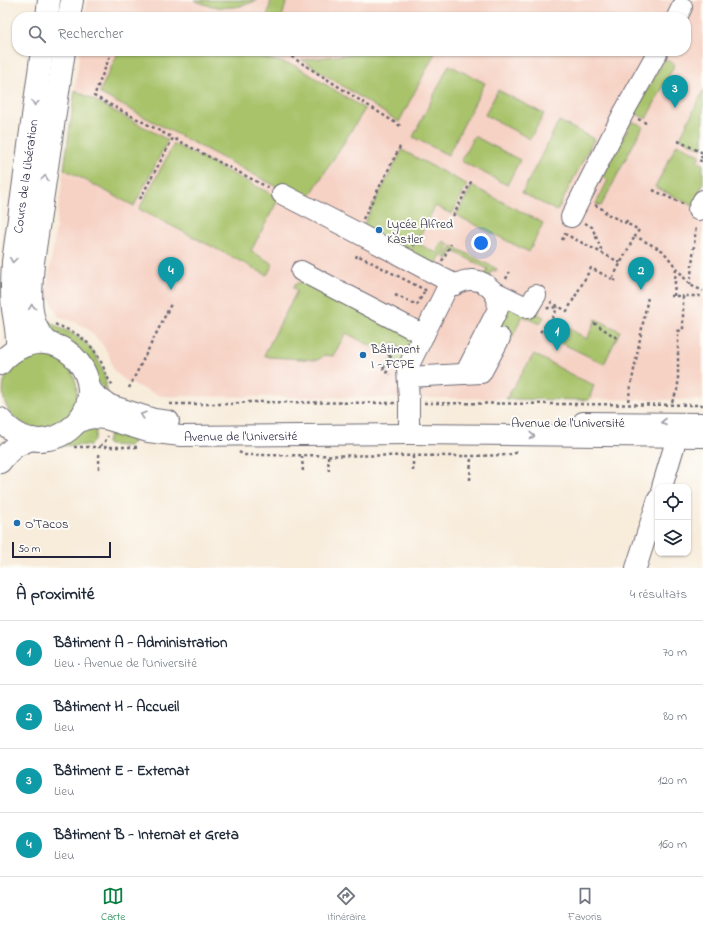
<!DOCTYPE html>
<html lang="fr">
<meta charset="utf-8">
<style>
:root{--surface:#fff;--page:#f2f2f3;--text:#1f2937;--muted:#747a83;--line:#e0e1e3;--accent:#0b8043}
body{margin:0;font-family:"Indie Flower",sans-serif;background:var(--page);color:var(--text)}
.controls{position:absolute;right:12px;bottom:12px;display:grid;overflow:hidden;border-radius:8px;box-shadow:0 1px 3px #0004}
.controls button{width:36px;height:36px;display:grid;place-items:center;padding:0;border:0;border-bottom:1px solid var(--line);background:var(--surface);color:var(--text);font:20px sans-serif}
.scale{position:absolute;left:12px;bottom:10px;width:99px;box-sizing:border-box;padding-left:4px;border:2px solid #22223b;border-top:0;font-size:11px;line-height:14px;white-space:nowrap;color:#22223b;-webkit-text-stroke:3px #fdfcf7;paint-order:stroke}
.you{position:absolute;left:481px;top:243px;width:14px;height:14px;margin:-10px;border:3px solid #fff;border-radius:50%;background:#1a73e8;box-shadow:0 0 0 6px #1a73e833}
.badge{display:grid;place-items:center;width:26px;height:26px;border-radius:50%;background:var(--accent);color:#fff;font-size:13px;font-weight:700}
.pin{position:absolute;translate:-50% -33px;filter:drop-shadow(0 1px 2px #0008)}
.pin::after{content:'';position:absolute;top:21px;width:14px;height:12px;background:inherit;clip-path:polygon(0 0,100% 0,50% 100%)}
.list{margin:0;padding:0;list-style:none}
h2{display:flex;justify-content:space-between;align-items:center;height:52px;margin:0;padding:0 16px;font-size:17px}
h2 small{font-size:13px;font-weight:400;color:var(--muted)}
.list li{display:grid;grid-template-columns:26px 1fr auto;gap:12px;align-items:center;box-sizing:border-box;height:64px;padding:0 16px;border-top:1px solid var(--line)}
.list b{display:block;font-size:15px;white-space:nowrap}
.list p{margin:0;font-size:13px;white-space:nowrap;color:var(--muted)}
.list em{font-size:13px;font-style:normal;color:var(--muted)}
.icon{flex:none;width:22px;height:22px;fill:none;stroke:currentColor;stroke-width:2;stroke-linecap:round;stroke-linejoin:round}
.map{position:relative;flex:none;width:703px;height:568px;overflow:hidden}
.search{position:absolute;background:var(--surface);box-shadow:0 1px 3px #0004;left:12px;right:12px;top:12px;height:44px;display:flex;align-items:center;gap:10px;box-sizing:border-box;padding:0 14px;border-radius:16px;color:var(--muted);font-size:15px}
.sheet{height:308px;background:var(--surface)}
nav{display:flex;justify-content:space-around;align-items:center;box-sizing:border-box;height:56px;border-top:1px solid var(--line);background:var(--surface);font-size:11px;color:var(--muted)}
nav a{display:grid;justify-items:center;gap:2px}
nav .on{color:var(--accent)}
.map>svg:first-child{display:block}
.built{fill:#f6d2c4}
.green{fill:#a8c36a;stroke:#657252}
.lines{fill:none;stroke-linecap:round;stroke-linejoin:round}
.minor-casing{stroke:#6d6973;stroke-width:22}
.major-casing{stroke:#6d6973;stroke-width:24}
.path{stroke:#6d6973;stroke-width:2.5;stroke-dasharray:3 3;stroke-linecap:butt}
.minor{stroke:#fff;stroke-width:20}
.major{stroke:#fff;stroke-width:22}
.oneway{stroke:#9c9ca7}
.poi-dot{fill:#1f6fb2;stroke:#fdfcf7;stroke-width:1.5}
.labels{text-anchor:middle;stroke-width:4;stroke-linejoin:round;paint-order:stroke}
.street-label{font-size:13px;fill:#22223b;stroke:#fdfcf7}
.poi-label{font-size:13px;fill:#22223b;stroke:#fdfcf7;text-anchor:start}
</style>
<div class="map">
<svg width="703" height="568" viewBox="0 0 703 568">
<rect width="100%" height="100%" fill="#fdfcf7"/>
<filter id="ink" filterUnits="userSpaceOnUse"><feTurbulence type="fractalNoise" baseFrequency=".025" numOctaves="2"/><feDisplacementMap in="SourceGraphic" scale="8" xChannelSelector="R" yChannelSelector="G"/><feConvolveMatrix kernelMatrix="1 2 1 2 8 2 1 2 1" color-interpolation-filters="sRGB"/></filter>
<filter id="wash" filterUnits="userSpaceOnUse"><feTurbulence type="fractalNoise" baseFrequency=".012" numOctaves="4" result="noise"/><feDisplacementMap in="SourceGraphic" scale="16" xChannelSelector="R" yChannelSelector="G"/><feGaussianBlur stdDeviation="0.9" result="paint"/><feColorMatrix in="noise" values="0 0 0 0 0 0 0 0 0 0 0 0 0 0 0 0 0 1.4 0 .05"/><feComposite in="paint" operator="in"/></filter>
<g filter="url(#wash)">
<rect width="100%" height="100%" fill="#f8ecdb"/>
<!-- built -->
<path class="built" d="M87,0h616v400l-542,-4 -34,-14 -13,-11 -5,-16 -7,-11 -15,-16 -15,-7 -14,-5 -11,-25 33,-240h606v-34h-601z"/>
<!-- green -->
<path class="green" d="M194,0h63c-20,10 -42,10 -63,0z
M271,0h16l-5,17h-15z
M119,51h117l60,15 69,43 -59,93 -207,-109z
M380,51h56l-37,71 -97,-62z
M664,59l11,5 -29,55 -11,-6z
M449,65l36,18 -37,72 -35,-18z
M75,90l93,50 -34,66 -70,-37z
M498,90l46,24 -14,25 -45,-24z
M703,91v58l-23,-11z
M559,121l35,18 -37,72 -35,-18z
M632,121l11,5 -42,80 -5,-2 12,-24 -6,-3z
M474,136l46,24 -13,25 -46,-24z
M174,144l105,54 -28,53 22,13 -6,11 -128,-66z
M677,144l23,11 -3,6 6,3v20l-10,22 -38,-19z
M402,150l64,34v3l-14,27 -17,-8 -15,30 -3,-1 -10,20 -47,-24z
M472,186l71,37 -14,29 -73,-37z
M418,237v1l-1,5 19,10 7,-12 6,3 -6,12 -2,-1 -7,12 -25,-12z
M452,246l45,23 -1,2 -4,-1 -5,10 -3,-2 4,-9 -35,-18 -5,8 -3,-1z
M302,281l110,55 -11,31 -10,-5 8,-17 -6,-3 -6,12 -41,-21 -13,23 -9,-1 -3,3 -4,2 -48,-3 -5,-2 33,-64 -4,-3 3,-4z
M507,300l26,4 7,4 -2,6 6,3 -4,7 -18,-8 -10,22 -15,-9z
M47,319c9,9 20,11 30,17 18,12 29,35 30,56l-51,-55 -12,-12z
M596,319l24,12 -16,33 -61,-30 12,-14 32,19z
M534,354l42,23 18,8 -5,15 -83,-1z
M3 391a37 37 0 1 1 74 0a37 37 0 1 1-74 0Z
M96,423c0,8 1,17 -6,22l-33,1z
M112,428l13,1 7,12v2l-3,3 -21,-1 -1,-3z"/>
</g>
<g filter="url(#ink)">
<g class="lines">
<!-- minor casing -->
<g class="minor-casing">
<g id="minor">
<path d="M677,17l5,-10"/>
<path d="M282,194l70,36 98,52 -43,87 2,31v34"/>
<path d="M698,210l5,-10"/>
<path d="M571,217l53,-105 34,-61"/>
<path d="M301,271l123,64"/>
<path d="M450,282l5,3c5,-3 10,-5 15,-5 12,-1 23,8 27,19 1,3 0,7 1,10l-33,65"/>
<path d="M493,291l35,17 8,-13"/>
<path d="M408,377l73,-4 19,-35"/>
<path d="M88,384l5,8 5,5 12,8 44,14 15,2"/>
<path d="M583,422l120,1"/>
<path id="s1" d="M76,424l8,-4 9,-2 12,1 43,13 33,4 228,-2 294,3"/>
<path d="M662,487l12,-40v-10"/>
<path d="M636,568l22,-69"/>
</g>
</g>
<!-- major casing -->
<g class="major-casing">
<g id="major">
<path d="M47,17l2,-17"/>
<path d="M69,17l3,-17"/>
<path d="M46,342c-2,-3 -5,-6 -7,-10 -12,-19 -7,-49 -6,-70l31,-211"/>
<path id="s2" d="M17,349c1,-15 -2,-26 -4,-40 -2,-16 -1,-32 0,-47l29,-211"/>
<path d="M0,364c6,-8 14,-14 24,-18 42,-17 84,35 56,72 -8,11 -18,19 -32,21 -19,4 -36,-6 -48,-20"/>
<path d="M0,462c11,-14 15,-17 32,-23"/>
</g>
</g>
<!-- path -->
<path class="path" d="M125,17l2,-3
M112,51l-18,45 79,42
M289,51l3,6 110,70
M638,119l10,5
M678,141l25,12
M703,158l-2,-1 -2,3 4,2
M653,190l30,14
M140,199l33,-61 96,50
M595,205l11,6 -1,2 21,10
M453,216l19,-36
M363,219l38,-74
M627,220l-1,3 13,7 -4,6 28,15 27,34 13,6
M585,223l7,4 11,27
M562,240l3,-6 56,29
M413,246l4,-10 3,1
M356,258l1,-3 70,36
M442,261l9,-17
M506,279l3,-7
M616,281l-4,-2 23,-43
M690,285l6,-59
M395,295l22,10 8,-15
M670,296h13
M674,296l2,-29
M550,302l17,9 24,-43 21,11
M547,309l1,-1 10,-1
M594,323l23,15
M55,324c6,3 12,5 18,8 13,7 23,19 29,32 4,9 5,16 12,22
M540,332l12,-14 6,-11
M383,367l11,-21 2,1 -11,20
M384,367l-1,3 7,4v1
M129,388l42,-84
M628,401l20,-104
M672,402l6,-14v-57l5,-1v-34h20
M424,403l279,2
M170,404h61l7,-1 12,-1 145,1
M100,446l4,-3 4,-7
M74,447h63
M239,452l5,3 227,1 36,-1 12,-3
M302,456l1,16
M328,456l1,16
M413,456v17
M99,469v-18
M470,480l1,-24"/>
<!-- minor -->
<use href="#minor" class="minor"/>
<!-- major -->
<use href="#major" class="major"/>
</g>
<!-- one-way arrows -->
<defs><path id="oneway-chevron" d="M-2-3.5L2.5 0L-2 3.5" fill="none" stroke-width="1.6" stroke-linecap="round" stroke-linejoin="round"/></defs>
<g class="oneway">
<use href="#oneway-chevron" transform="translate(35 103) rotate(98)"/>
<use href="#oneway-chevron" transform="translate(45 178) rotate(-82)"/>
<use href="#oneway-chevron" transform="translate(13 260) rotate(97)"/>
<use href="#oneway-chevron" transform="translate(32 307) rotate(-96)"/>
<use href="#oneway-chevron" transform="translate(143 415) rotate(-161)"/>
<use href="#oneway-chevron" transform="translate(664 422) rotate(-180)"/>
<use href="#oneway-chevron" transform="translate(532 436) rotate(1)"/>
</g>
</g>
<!-- markers -->
<g class="poi-dot">
<circle cx="379" cy="230" r="4"/>
<circle cx="363" cy="355" r="4"/>
<circle cx="17" cy="523" r="4"/>
</g>
<g class="labels">
<!-- street labels -->
<g class="street-label">
<text dy="5" stroke="none"><textPath href="#s2" startOffset="174">Cours de la Libération</textPath></text>
<text x="568" y="427">Avenue de l'Université</text>
<text dy="5" stroke="none"><textPath href="#s1" startOffset="168">Avenue de l'Université</textPath></text>
</g>
<!-- poi labels -->
<g class="poi-label">
<text x="387" y="228">Lycée Alfred<tspan x="387" dy="15">Kastler</tspan></text>
<text x="371" y="353">Bâtiment<tspan x="371" dy="15">I - FCPE</tspan></text>
<text x="25" y="528">O'Tacos</text>
</g>
</g>
</svg>
<div class="controls">
<button><svg class="icon" aria-label="locate" viewBox="0 0 24 24"><circle cx="12" cy="12" r="6"/><path d="M12 2v4M12 18v4M2 12h4M18 12h4"/></svg></button>
<button><svg class="icon" aria-label="layers" viewBox="0 0 24 24"><path d="M12 4l9 5-9 5-9-5zM3 14l9 5 9-5"/></svg></button>
</div>
<div class="scale">50 m</div>
<div class="you"></div>
<div class="pin badge" style="left:557px;top:351px;background:#0f9aa8">1</div>
<div class="pin badge" style="left:641px;top:290px;background:#0f9aa8">2</div>
<div class="pin badge" style="left:675px;top:108px;background:#0f9aa8">3</div>
<div class="pin badge" style="left:171px;top:290px;background:#0f9aa8">4</div>
<div class="search"><svg class="icon" aria-label="search" viewBox="0 0 24 24"><circle cx="10" cy="10" r="6"/><path d="M15 15l6 6"/></svg>Rechercher</div>
</div>
<section class="sheet">
<h2>À proximité<small>4 résultats</small></h2>
<ul class="list">
<li><span class="badge" style="background:#0f9aa8">1</span><div><b>Bâtiment A - Administration</b><p>Lieu · Avenue de l'Université</p></div><em>70 m</em></li>
<li><span class="badge" style="background:#0f9aa8">2</span><div><b>Bâtiment H - Accueil</b><p>Lieu</p></div><em>80 m</em></li>
<li><span class="badge" style="background:#0f9aa8">3</span><div><b>Bâtiment E - Externat</b><p>Lieu</p></div><em>120 m</em></li>
<li><span class="badge" style="background:#0f9aa8">4</span><div><b>Bâtiment B - Internat et Greta</b><p>Lieu</p></div><em>160 m</em></li>
</ul>
</section>
<nav>
<a class="on"><svg class="icon" aria-label="map" viewBox="0 0 24 24"><path d="M3 6l6-2 6 2 6-2v14l-6 2-6-2-6 2zM9 4v14M15 6v14"/></svg>Carte</a>
<a><svg class="icon" aria-label="directions" viewBox="0 0 24 24"><path d="M12 3l9 9-9 9-9-9zM9 14v-3h6M13 9l2 2-2 2"/></svg>Itinéraire</a>
<a><svg class="icon" aria-label="saved" viewBox="0 0 24 24"><path d="M7 4h10v16l-5-4-5 4z"/></svg>Favoris</a>
</nav>
